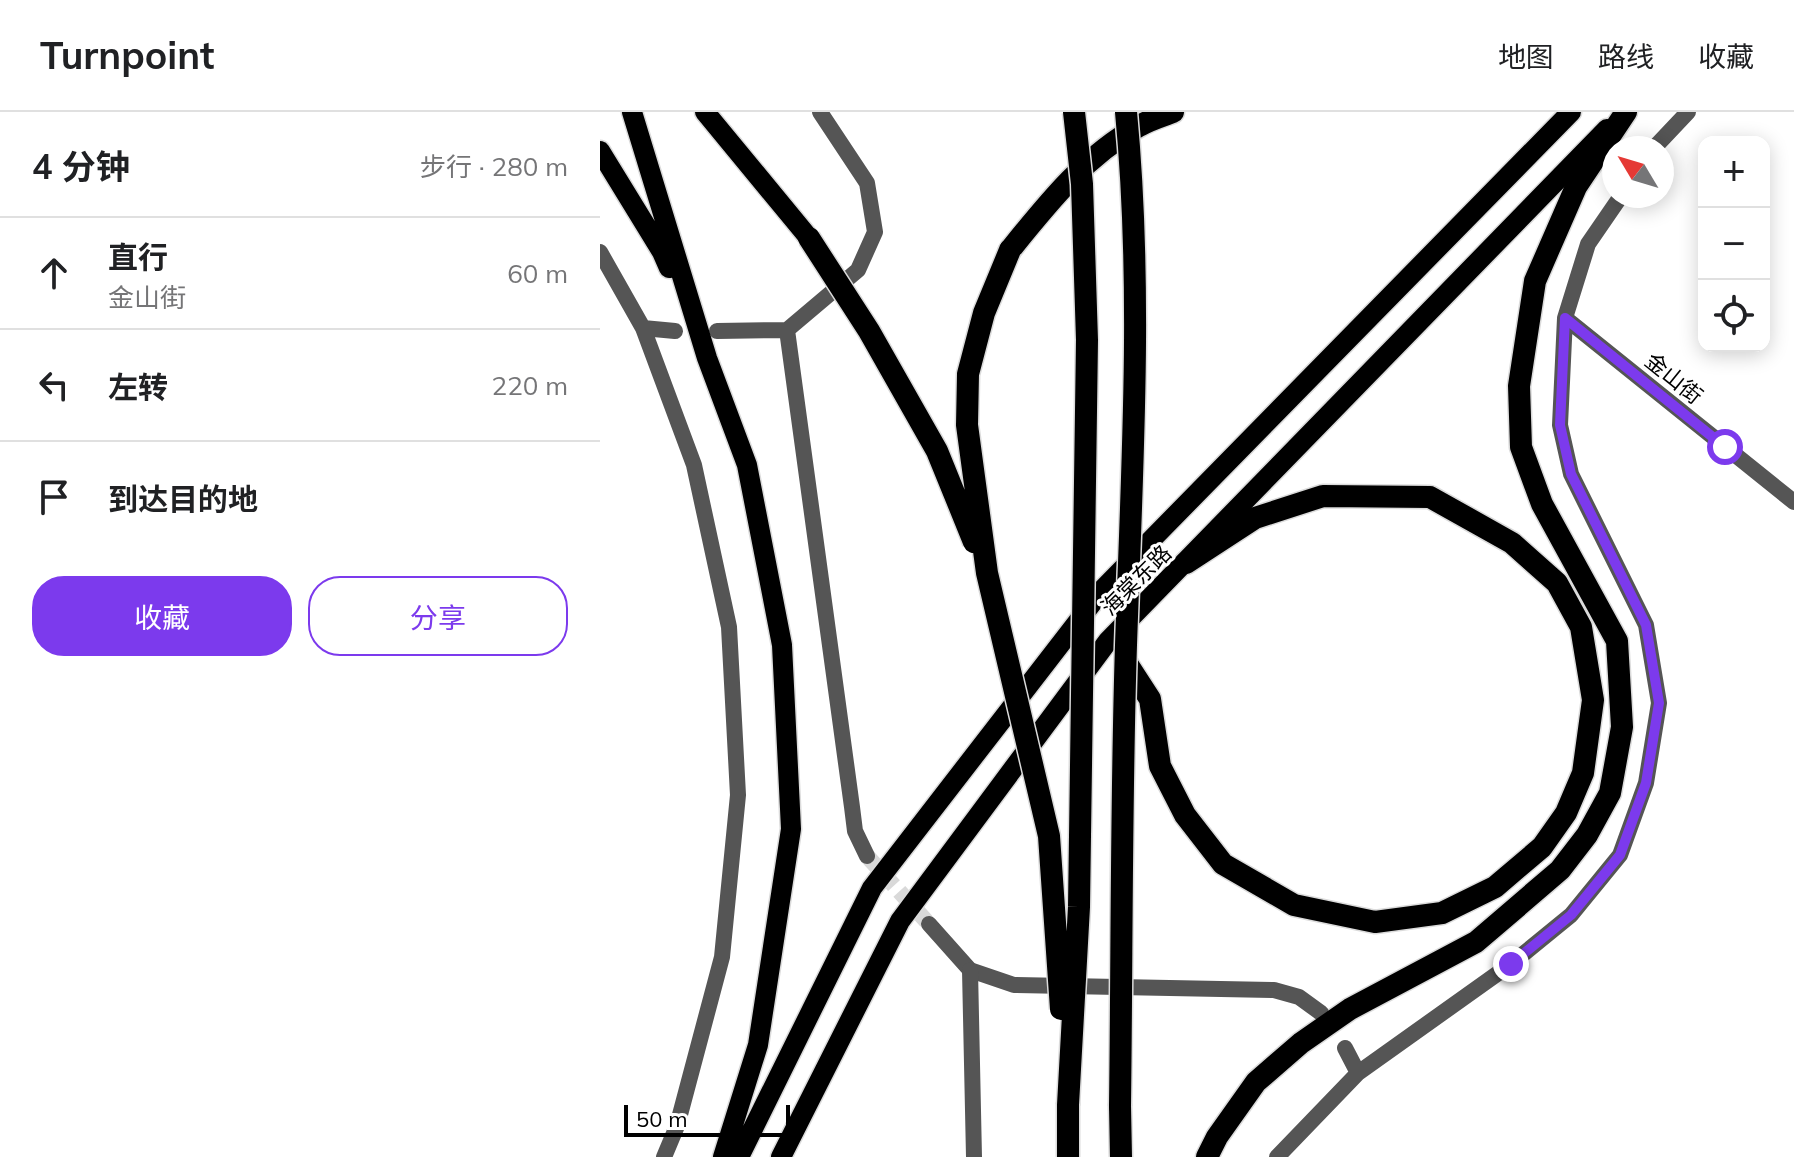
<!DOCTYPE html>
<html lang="zh">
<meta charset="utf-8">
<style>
:root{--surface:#fff;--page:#f6f6f6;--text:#202124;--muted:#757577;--line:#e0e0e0;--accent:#7c3aed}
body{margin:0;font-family:Mulish,"Noto Sans SC",sans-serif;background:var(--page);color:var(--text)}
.controls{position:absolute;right:24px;top:24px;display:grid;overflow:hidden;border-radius:16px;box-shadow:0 4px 20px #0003}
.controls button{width:72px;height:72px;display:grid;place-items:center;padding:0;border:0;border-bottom:2px solid var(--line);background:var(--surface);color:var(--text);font:40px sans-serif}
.compass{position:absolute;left:1002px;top:24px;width:72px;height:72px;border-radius:50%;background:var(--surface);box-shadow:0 4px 20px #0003;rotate:308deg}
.scale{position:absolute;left:24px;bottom:20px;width:166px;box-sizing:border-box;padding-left:8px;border:4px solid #000;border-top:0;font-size:22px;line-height:28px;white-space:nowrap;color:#000;-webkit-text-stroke:6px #fff;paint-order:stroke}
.stop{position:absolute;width:24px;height:24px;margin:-18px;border:6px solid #7c3aed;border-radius:50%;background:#fff}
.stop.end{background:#7c3aed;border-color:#fff;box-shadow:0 2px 8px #0008}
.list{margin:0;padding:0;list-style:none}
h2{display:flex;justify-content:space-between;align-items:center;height:104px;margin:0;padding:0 32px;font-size:34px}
h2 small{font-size:26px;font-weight:400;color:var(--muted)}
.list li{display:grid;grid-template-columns:52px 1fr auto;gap:24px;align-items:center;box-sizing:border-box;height:112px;padding:0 32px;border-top:2px solid var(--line)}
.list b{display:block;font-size:30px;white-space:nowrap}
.list p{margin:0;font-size:26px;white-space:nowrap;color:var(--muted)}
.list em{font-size:26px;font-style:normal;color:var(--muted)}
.actions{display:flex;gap:16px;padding:24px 32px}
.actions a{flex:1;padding:18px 0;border:2px solid var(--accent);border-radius:32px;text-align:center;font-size:28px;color:var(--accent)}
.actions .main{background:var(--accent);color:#fff}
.icon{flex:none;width:44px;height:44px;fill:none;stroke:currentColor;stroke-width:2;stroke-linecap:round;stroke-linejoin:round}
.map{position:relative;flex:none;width:1194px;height:1045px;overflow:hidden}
header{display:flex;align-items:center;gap:48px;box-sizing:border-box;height:112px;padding:0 40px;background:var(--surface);border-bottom:2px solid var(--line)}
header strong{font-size:38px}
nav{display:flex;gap:44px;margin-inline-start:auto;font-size:28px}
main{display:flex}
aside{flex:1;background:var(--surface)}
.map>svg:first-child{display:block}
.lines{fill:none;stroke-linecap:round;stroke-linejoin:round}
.minor-tunnel{stroke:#d9d9d9;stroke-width:16;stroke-dasharray:16 8;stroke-linecap:butt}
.primary-casing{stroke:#dbdbdb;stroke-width:23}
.trunk-casing{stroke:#dbdbdb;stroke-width:25}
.minor{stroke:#555;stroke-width:16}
.tertiary{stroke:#555;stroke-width:16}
.primary{stroke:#000;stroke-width:20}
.trunk{stroke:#000;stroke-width:22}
.trunk-bridge-casing{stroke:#dbdbdb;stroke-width:25;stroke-linecap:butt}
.trunk-bridge{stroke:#000;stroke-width:22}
.route{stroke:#7c3aed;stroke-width:10}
.labels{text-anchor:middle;stroke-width:6;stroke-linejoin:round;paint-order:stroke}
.street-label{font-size:22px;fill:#000;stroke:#fff}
</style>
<header>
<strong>Turnpoint</strong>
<nav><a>地图</a><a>路线</a><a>收藏</a></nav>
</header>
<main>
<aside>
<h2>4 分钟<small>步行 · 280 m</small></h2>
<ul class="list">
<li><svg class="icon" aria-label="ahead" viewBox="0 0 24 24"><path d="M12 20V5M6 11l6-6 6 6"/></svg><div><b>直行</b><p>金山街</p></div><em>60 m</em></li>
<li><svg class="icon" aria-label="left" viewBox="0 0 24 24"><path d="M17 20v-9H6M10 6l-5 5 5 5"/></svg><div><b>左转</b></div><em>220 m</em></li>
<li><svg class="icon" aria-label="arrive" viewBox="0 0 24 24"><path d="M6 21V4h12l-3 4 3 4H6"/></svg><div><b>到达目的地</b></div></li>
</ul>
<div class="actions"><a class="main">收藏</a><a>分享</a></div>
</aside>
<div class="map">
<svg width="1194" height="1045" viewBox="0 0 1194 1045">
<rect width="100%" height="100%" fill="#fff"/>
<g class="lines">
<!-- minor-tunnel -->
<path class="minor-tunnel" d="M267,744l62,68"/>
<!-- primary casing -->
<g class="primary-casing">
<path id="primary" d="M32,0l75,246 40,107 35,180 9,184 -33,216 -35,112
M105,0l104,126
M0,39l62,101 7,16
M139,1045l133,-269 231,-299 468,-477
M181,1045l119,-236 208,-280 499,-512"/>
</g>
<!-- trunk casing -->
<g class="trunk-casing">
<path id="trunk" d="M410,138c38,-47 75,-94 129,-124 10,-6 23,-10 34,-14
M526,550l24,37 10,67 25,49 38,49 71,41 81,17 67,-9 53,-26 47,-40 24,-34 17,-40 10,-73 -12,-73 -24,-44 -45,-40 -82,-46 -107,-1 -68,22 -69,45
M468,993v52
M520,994l1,51
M607,1045l10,-20 39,-55 45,-39 49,-34 126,-67 84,-72 27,-35 23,-42 12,-66 -5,-86 -75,-137 -21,-57 -2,-61 16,-105 41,-94 50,-75"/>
</g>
<!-- minor -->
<path class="minor" d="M220,0l47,71 8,49 -17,38 -71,60 65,477 3,24 12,25
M1054,36l34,-36
M0,140l43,76 51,137 35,162 9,168 -16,162 -45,169 -13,31
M965,206l229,184
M43,216l32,3
M117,219l70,-1
M329,812l41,46 44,15 260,5 25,7 22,16
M745,936l13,25
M677,1045l81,-84 153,-109 60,-49 49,-60 26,-72 13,-80 -13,-78 -75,-151 -11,-49 5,-107 23,-74 33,-48"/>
<!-- tertiary -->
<path class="tertiary" d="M370,858l4,187"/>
<!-- primary -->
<use href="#primary" class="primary"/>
<!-- trunk -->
<use href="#trunk" class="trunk"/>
<!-- trunk-bridge casing -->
<g class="trunk-bridge-casing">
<path id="trunk-bridge" d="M209,126l60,93 68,120 37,91
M410,138l-26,63 -16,61 -1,51 20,148 62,263 12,173
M468,993l11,-198 8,-567 -5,-156 -8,-72
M520,994c2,-154 1,-307 6,-461 6,-177 17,-356 0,-533"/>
</g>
<!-- trunk-bridge -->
<use href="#trunk-bridge" class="trunk-bridge"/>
</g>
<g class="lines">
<!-- route -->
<path class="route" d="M911,852l60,-49 49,-60 26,-72 13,-80 -13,-78 -75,-151 -11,-49 5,-107 160,129"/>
</g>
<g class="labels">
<!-- street labels -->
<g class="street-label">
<text transform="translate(1074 266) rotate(39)" y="8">金山街</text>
<text transform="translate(536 468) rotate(-45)" y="8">海棠东路</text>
</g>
</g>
</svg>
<div class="controls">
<button>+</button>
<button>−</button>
<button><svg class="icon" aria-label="locate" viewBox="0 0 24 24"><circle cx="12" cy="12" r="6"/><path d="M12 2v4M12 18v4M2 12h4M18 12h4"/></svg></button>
</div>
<svg class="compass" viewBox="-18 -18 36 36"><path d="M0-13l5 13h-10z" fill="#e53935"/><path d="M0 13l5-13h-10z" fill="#757577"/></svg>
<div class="scale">50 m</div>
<div class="stop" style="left:1125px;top:335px"></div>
<div class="stop end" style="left:911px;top:852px"></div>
</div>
</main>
